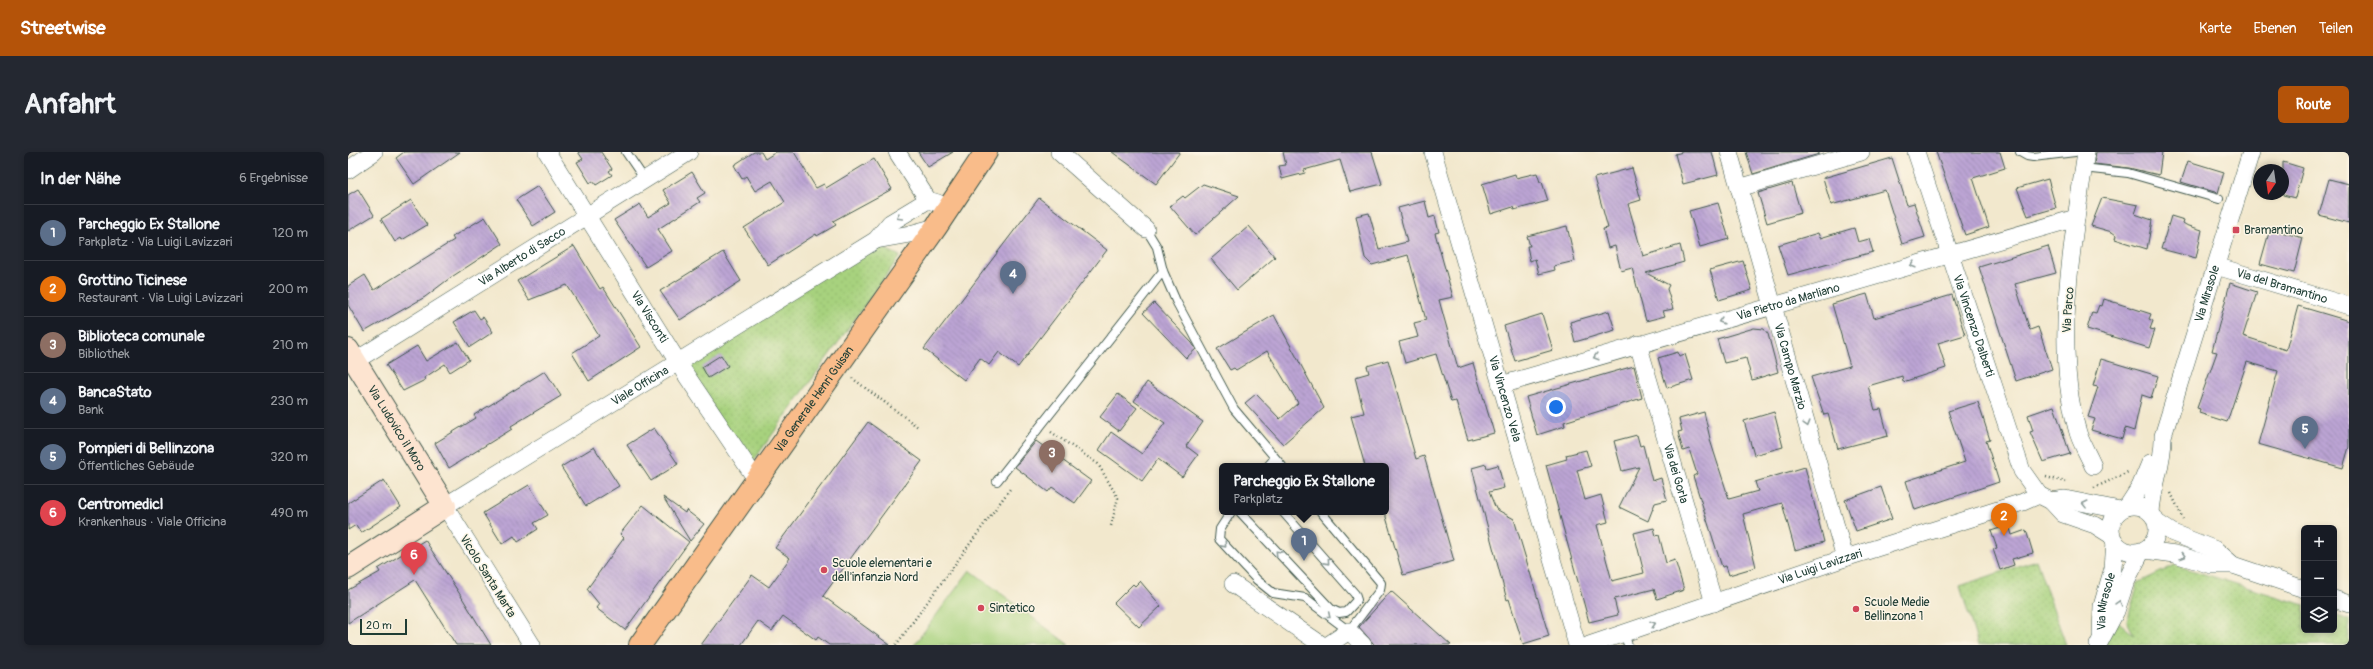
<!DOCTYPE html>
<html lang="de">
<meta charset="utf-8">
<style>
:root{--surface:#171b24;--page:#242831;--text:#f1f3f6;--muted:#9ea1a6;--line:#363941;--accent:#b45309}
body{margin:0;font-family:Pangolin,sans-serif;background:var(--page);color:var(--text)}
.controls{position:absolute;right:12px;bottom:12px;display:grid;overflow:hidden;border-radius:6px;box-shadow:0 2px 6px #0003}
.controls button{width:36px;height:36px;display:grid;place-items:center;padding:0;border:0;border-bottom:1px solid var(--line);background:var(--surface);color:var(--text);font:20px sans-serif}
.compass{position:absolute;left:1905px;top:12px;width:36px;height:36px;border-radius:50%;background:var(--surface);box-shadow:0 2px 6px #0003;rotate:193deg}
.scale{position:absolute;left:12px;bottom:10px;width:47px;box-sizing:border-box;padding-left:4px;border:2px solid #1f3d34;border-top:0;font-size:11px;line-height:14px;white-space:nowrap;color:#1f3d34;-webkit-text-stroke:3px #fcf5e5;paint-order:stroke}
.you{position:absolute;left:1208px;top:255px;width:14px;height:14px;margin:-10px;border:3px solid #fff;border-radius:50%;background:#1a73e8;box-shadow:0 0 0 6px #1a73e833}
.badge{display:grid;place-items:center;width:26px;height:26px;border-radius:50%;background:var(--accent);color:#fff;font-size:13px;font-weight:700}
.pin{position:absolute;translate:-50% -33px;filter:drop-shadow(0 1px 2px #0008)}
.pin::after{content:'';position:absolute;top:21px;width:14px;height:12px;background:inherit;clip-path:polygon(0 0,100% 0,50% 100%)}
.popup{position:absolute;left:871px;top:311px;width:170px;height:52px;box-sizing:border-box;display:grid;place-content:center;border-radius:6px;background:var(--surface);filter:drop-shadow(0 1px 3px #0005);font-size:13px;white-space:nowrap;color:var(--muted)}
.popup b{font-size:15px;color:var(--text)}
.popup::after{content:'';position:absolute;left:50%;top:100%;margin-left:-8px;border:8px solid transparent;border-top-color:var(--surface)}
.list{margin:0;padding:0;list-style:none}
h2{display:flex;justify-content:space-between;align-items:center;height:52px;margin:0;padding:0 16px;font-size:17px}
h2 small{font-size:13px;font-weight:400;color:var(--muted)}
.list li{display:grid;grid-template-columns:26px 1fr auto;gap:12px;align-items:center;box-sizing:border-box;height:56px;padding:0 16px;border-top:1px solid var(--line)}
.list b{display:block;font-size:15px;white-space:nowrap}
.list p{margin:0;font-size:13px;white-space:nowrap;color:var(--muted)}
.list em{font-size:13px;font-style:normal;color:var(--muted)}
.icon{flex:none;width:22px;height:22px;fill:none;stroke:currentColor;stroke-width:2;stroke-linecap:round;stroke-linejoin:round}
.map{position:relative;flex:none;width:2001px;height:493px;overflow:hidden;border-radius:6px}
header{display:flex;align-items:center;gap:24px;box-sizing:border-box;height:56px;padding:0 20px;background:var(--accent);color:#fff}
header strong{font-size:19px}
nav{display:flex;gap:22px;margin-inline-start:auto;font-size:14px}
.intro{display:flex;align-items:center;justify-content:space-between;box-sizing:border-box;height:96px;padding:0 24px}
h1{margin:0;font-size:28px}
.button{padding:10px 18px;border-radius:6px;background:var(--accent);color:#fff;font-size:14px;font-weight:700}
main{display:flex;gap:24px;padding:0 24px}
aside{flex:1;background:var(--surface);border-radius:6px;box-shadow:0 2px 6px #0003}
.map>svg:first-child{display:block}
.green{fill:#a7d27e;stroke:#638859}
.park{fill:url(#park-dots);stroke:#638859}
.building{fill:url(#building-back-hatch)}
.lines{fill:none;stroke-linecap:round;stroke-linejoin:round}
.lane-casing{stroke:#3f574b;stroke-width:10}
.street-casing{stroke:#3f574b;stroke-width:18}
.secondary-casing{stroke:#3f574b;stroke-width:24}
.primary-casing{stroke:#3f574b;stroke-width:24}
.path{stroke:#3f574b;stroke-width:2.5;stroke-dasharray:1 3;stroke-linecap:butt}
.lane{stroke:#fff;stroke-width:8}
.street{stroke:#fff;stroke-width:17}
.secondary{stroke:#fde4d0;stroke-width:22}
.primary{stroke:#f9bc8a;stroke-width:22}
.oneway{stroke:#8f9e9a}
.poi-dot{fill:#d1495b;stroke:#fcf5e5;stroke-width:1.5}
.labels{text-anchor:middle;stroke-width:3;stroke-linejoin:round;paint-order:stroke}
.poi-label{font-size:12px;fill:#1f3d34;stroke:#fcf5e5;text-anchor:start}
.street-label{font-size:12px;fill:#1f3d34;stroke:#fcf5e5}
</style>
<header>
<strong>Streetwise</strong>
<nav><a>Karte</a><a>Ebenen</a><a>Teilen</a></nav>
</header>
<div class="intro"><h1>Anfahrt</h1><a class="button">Route</a></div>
<main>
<aside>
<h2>In der Nähe<small>6 Ergebnisse</small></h2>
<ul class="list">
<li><span class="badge" style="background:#5c6f8a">1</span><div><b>Parcheggio Ex Stallone</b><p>Parkplatz · Via Luigi Lavizzari</p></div><em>120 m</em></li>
<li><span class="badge" style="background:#e8710a">2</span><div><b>Grottino Ticinese</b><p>Restaurant · Via Luigi Lavizzari</p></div><em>200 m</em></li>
<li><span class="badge" style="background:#8d6e63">3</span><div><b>Biblioteca comunale</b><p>Bibliothek</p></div><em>210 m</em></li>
<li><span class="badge" style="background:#5c6f8a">4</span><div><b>BancaStato</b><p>Bank</p></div><em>230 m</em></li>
<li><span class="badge" style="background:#5c6f8a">5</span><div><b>Pompieri di Bellinzona</b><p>Öffentliches Gebäude</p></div><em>320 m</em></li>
<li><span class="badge" style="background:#e0444e">6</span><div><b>Centromedicl</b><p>Krankenhaus · Viale Officina</p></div><em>490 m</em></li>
</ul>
</aside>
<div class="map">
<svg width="2001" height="493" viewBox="0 0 2001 493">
<defs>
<pattern id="park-dots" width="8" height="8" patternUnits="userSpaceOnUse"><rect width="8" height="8" fill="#a7d27e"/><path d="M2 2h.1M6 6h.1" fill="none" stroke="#8fb56e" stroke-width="1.8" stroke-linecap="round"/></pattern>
<pattern id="building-back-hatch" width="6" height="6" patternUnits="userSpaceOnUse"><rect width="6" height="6" fill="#bca4d4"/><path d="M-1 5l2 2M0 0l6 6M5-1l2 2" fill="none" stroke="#9887ad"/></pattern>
</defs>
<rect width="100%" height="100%" fill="#fcf5e5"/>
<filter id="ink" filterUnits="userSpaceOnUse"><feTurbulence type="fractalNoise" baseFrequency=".025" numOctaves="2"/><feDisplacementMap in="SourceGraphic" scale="8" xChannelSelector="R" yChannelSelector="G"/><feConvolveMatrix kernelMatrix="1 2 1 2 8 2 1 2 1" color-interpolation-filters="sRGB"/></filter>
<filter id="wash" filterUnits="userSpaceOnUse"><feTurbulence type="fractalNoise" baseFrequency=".012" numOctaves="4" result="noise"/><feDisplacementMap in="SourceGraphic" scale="16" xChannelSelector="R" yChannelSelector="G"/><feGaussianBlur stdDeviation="0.9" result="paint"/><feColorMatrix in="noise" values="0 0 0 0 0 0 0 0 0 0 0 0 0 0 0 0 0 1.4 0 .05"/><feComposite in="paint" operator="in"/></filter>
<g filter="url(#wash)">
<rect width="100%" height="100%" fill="#f2e8cd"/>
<!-- green -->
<path class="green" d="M622,418l99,75h-155z"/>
<!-- park -->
<path class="park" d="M529,93l23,11 -151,211 -69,-112z
M1688,408l30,85h-88l-18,-59z
M1827,413l129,40v25h30v-15l15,5v25h-244l9,-27 20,17 -7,-14 11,-38z"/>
<g id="blocks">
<!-- building -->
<path class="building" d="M56,0h56l-46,32 -18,-26z
M230,0h23l11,17 -3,2 3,4 -16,10 -3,-4 -3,2 -13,-21 6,-3z
M406,0h7l4,7 11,-7h18l22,36 8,-4 2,4 48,-29 18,30 -59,32 3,4 -19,11 -1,-2 -48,31 -24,-37 41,-26 -13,-21 -17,10 -9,-15 -4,3 -8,-14z
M570,0h35l-25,15z
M764,0h68l-24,32z
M935,0h89l10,32 -32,8 -10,-32 -36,10 1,3 -23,6 -3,-13 7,-1z
M1335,0h29l6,23 -35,9 -8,-30z
M1398,0h73v2l-66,20z
M1588,0h64l5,16 -32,10 16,49 -24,8z
M1748,0h66l-3,23 -30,-7 -35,-4z
M1544,6l15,47 7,-2 11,34 -23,7 -17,-54 -54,15 -8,-27z
M1840,9l36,11 -6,21 -37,-11z
M1935,10l20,6 -8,30 -12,-3z
M1284,16l9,32 -13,4 15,52 37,-11 4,17 -38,11 23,12 -2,4 6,20 -10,2 2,5 -19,5 -14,-53 -11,3 -6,-25 -7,2 -5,-19 5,-1 -14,-50z
M344,20l13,21 -8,5 3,4 -42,27 14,22 -26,16 -32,-47 26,-16 8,13 23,-14 -8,-13z
M1189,21l3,9h2l6,19 -34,9 -1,-3 -22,7 -9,-30 33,-10 1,4z
M1700,27l8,29 -28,8 -11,-28z
M1981,27l20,5v39l-30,-8z
M1444,31l9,30 -34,10 -9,-30z
M855,32l36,12 -44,39 -25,-29 13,-10 2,2z
M190,34l17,26 -22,14 -17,-26z
M10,37l16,26 -26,16v-36z
M691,46l68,52 -89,117 -19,-15 -10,13 -9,-7 -16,22 -40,-31z
M1754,46l36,7 -3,9 17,6 -5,29 -32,-10 1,-4 -4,-3 -21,-6z
M63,48l16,25 -25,15 -1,-2 -6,4 -14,-23z
M1077,49l4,17 6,-2 4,16 -4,1 18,64 -14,3 19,68 15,-5 21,70 -26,7 -12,-39 -5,1 -15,-48 -31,9 -6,-21 19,-5 -4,-14 12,-3 -18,-65 -36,10 -7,-7 -9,-42 13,-3 10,36 28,-7 -9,-34z
M1370,51l11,36 -29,8 -11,-36z
M1823,64l13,4 -1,3 3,2 16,5 -6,28 -35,-9z
M137,65l17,27 -52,34 -25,19 -61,35 -16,-27v-19l17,-11 9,15 80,-50 -2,-3z
M901,74l26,31 -38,33 -26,-31z
M1219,74l8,35 -21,5 1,4 -16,4 -4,-15 -5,2 -3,-15h3l-3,-10z
M1506,76l4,14 11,-3 4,13 -85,23 -10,-30 40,-12 2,5z
M1922,77l33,9 -9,35 -34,-9z
M226,94l26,43 3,-2 38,60 -52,34 -17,-28 27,-17 -32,-51 -38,15 -12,-19z
M1700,94l8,27 -41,11 15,46 8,-3 14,42 -36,12 -37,-114z
M375,100l18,29 -61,39 -20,-29z
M1395,109l9,29 -33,10 -9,-30z
M1882,131l27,9 -14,44 43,14 12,-44 51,15v126l-6,21 -85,-24 20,-73 -31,-9 -20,60 -28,-9 1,-4 -3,-1 20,-56 -5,-1z
M1519,142l7,24 78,-23 13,40 -27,8 8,25 -43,14 -1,-6 -34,10 7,24 6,-1 7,27 -50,13 -10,-35 -4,1 -13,-38 39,-11 -18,-62z
M1756,147l47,15 -2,5 4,2 -3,8 5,1 -6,18 -62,-19 5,-17 4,1 3,-8 3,1z
M806,151l38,40 4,6 -10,9 -43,-45z
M126,158l6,9 3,-2 10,15 -23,15 -16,-25z
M1261,159l6,19 -40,12 -5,-20z
M1194,162l11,36 -38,11 -11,-35z
M926,163l50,93 -41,36 -38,-41 11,-9 24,25 18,-16 -31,-52 -31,19 -2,-2 -4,2 -13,-21z
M1406,176l10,1 4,5 10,38 -26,8 -6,-22 -22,5 -7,-24z
M110,190l11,18 -19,12 -5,-8 -21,14 1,2 -22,11 -17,-26 31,-19 9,15z
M1330,200l1,4 6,-2 8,26 -26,8 -9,-30z
M373,203l7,11 -20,12 -6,-11z
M1753,207l57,17 -7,22 -9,-3 -8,36 -9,-3 -3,11 -31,-9 4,-11 -7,-2 10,-30 -5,-1z
M1040,208l28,99 8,-3 30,105 -51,14 -17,-58v-51h-21l-14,-50 13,-3 -9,-36 14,-4 -2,-7z
M1286,214l8,32 -78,24 1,4 -28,9 -11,-38z
M197,219l16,25 -50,30 1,3 -63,39 -14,-25 41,-25 -2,-3z
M799,230l56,40 -17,24 12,9 -16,22 -24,-18 -16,22 -43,-31 12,-18 31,22 23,-31 -31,-22z
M770,242l19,14 -18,23 -19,-14z
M1630,250l12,38 -4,1 13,41 -84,28 -9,-29 59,-19 -17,-51z
M1706,254l16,48 -27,8 -13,-30 3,-1 -5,-16z
M1356,260l7,31 18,56 29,-8 -3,-9 50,-15 19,75 -29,8 -13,-47 -39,11 13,53 -27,8 -3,-9 -4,1 -29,-91 4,-2 -8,-25 -6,2 -5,-19 4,-1 -3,-12z
M1426,260l9,35 -29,8 -10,-34z
M520,270l54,39 -99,135 67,49h-61l-11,-8 -2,3 -33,-24 -11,15 -14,-10 -17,24h-40l51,-70 17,12 21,-29 -15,-10z
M306,276l24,36 -27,17 -24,-36z
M1289,283l3,11 3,-1 9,36 9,-3 6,22 -12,3 -7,18 -29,-14 20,-40 -17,4 -8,-30z
M688,289l55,40 -16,22 -23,-16 -4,5 -33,-25z
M246,295l25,39 -33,20 -25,-39z
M1238,298l5,16 -14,4 8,30 16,-5 7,27 -11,3 15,56 32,-8 -10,-40 20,-5 2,8 3,-1 7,28 9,-3 9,30 -27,9 -3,-10 -40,10 4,16 -29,7 -43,-157 21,-6 -1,-4z
M1138,312l1,4 11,-3 6,23 -15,4 7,17 18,10 35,117 -26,8 -14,-45 -2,1 -35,-132z
M36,328l17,27 -40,26 -5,-8 -8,5v-27z
M181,333l19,30 -14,8 4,6 -20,13 -4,-6 -12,8 -19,-31z
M1533,335l11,32 -36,12 -11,-31z
M315,345l22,16 1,-3 18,14 -14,17z
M295,353l46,37 -64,88 -29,-22 3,-4 -12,-15 37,-51 -4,-4z
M1661,373l3,10 14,-5 7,23 -21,6 2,6 -14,5 -7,-21 4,-1 -6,-17z
M77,388l36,56 30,49h-35l-41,-65 -67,43v-33l32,-18 -2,-3z
M792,429l21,25 -22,21 -25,-24 19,-19 2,2z
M1043,439l60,54h-76l-2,-2 -14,-16z"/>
</g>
</g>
<g filter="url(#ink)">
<use href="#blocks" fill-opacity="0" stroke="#3f574b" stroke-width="1"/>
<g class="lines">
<!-- lane casing -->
<g class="lane-casing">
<path id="lane" d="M278,0l19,28
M1672,0l7,4 6,1 42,-5
M1735,16l45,5 91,26
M798,77l11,18 6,24 13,30 58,108 48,57
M920,314l7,-8
M649,329l166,-210
M883,360l-11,17 -1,10 38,41 16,13 32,5 44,33 31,-41 1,-7 -60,-71
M892,360l91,97 8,4 7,-1 11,-12 -2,-6 -72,-82
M1276,481l4,12"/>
</g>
<!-- street casing -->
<g class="street-casing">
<g id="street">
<path id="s1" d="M199,0l139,223 70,104"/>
<path d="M549,0l31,48 10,3"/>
<path d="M711,0l87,77"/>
<path id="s2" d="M1085,0l144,493"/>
<path id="s3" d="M1381,0l116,406"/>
<path id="s4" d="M1568,0l106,319 17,24 12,6 12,13 32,11 16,10"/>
<path d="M1738,0c-13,87 -33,191 -9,277 3,13 11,25 16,37"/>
<path d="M0,18l26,-18"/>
<path d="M1391,36l122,-36"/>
<path d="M528,88l34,-6 26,-7"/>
<path id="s5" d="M1868,114l133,40"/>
<path id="s6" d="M1290,192l76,259"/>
<path id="s7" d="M7,209l334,-209"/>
<path id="s8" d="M1153,233l575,-167"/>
<path d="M1703,349l14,-2 55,11"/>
<circle cx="1786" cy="377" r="23"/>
<path d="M1779,355l13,-20 10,-24"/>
<path id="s9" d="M1803,361c1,-26 13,-51 12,-77l88,-284"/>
<path d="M1808,370l17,11 43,17 17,15"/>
<path d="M1797,398l30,4 36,11h22l71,24"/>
<path d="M885,432l89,61"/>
<path d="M1986,447l15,5"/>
<path id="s10" d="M1753,483l1,-29 11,-38 2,-26"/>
<path id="s11" d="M184,493l-87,-139 431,-266 14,-17 38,-23"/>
<path d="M980,493l21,-14 14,14"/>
<path id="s12" d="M1241,493l256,-87 178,-56 16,-7"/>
<path d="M1750,493l18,-34 10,-30 15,-29"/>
</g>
</g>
<!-- secondary casing -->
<g class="secondary-casing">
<g id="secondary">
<path id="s13" d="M0,198l97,156 -97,62"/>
</g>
</g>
<!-- primary casing -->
<g class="primary-casing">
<g id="primary">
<path id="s14" d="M292,493l296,-418 50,-75"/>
</g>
</g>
<!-- path -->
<path class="path" d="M504,226l66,49
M703,280l47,32 20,34 -7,28
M1698,325l20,5
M1746,336l34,-16
M1823,341l12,26
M548,493l114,-156"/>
<!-- lane -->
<use href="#lane" class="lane"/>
<!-- street -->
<use href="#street" class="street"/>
<!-- secondary -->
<use href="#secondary" class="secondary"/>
<!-- primary -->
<use href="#primary" class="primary"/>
</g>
<!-- one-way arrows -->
<defs><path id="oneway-chevron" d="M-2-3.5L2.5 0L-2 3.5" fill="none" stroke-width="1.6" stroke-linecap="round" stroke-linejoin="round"/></defs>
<g class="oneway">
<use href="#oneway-chevron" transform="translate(551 65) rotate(149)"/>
<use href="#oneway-chevron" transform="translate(1565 113) rotate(164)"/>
<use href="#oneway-chevron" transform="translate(1373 169) rotate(164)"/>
<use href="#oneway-chevron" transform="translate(1248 205) rotate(164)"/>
<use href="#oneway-chevron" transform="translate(1459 272) rotate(74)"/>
<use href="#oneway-chevron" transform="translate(1737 352) rotate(-166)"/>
<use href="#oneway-chevron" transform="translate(876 393) rotate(48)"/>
<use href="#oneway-chevron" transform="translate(930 401) rotate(-133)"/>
<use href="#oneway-chevron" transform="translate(1835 404) rotate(17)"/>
<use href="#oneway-chevron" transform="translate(979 410) rotate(49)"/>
<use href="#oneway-chevron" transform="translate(1771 451) rotate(-74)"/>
<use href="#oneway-chevron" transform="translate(980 464) rotate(39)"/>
<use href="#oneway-chevron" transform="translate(1305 472) rotate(-18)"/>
</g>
</g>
<!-- markers -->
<g class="poi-dot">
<rect x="1884" y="74" width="8" height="8" rx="2"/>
<circle cx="476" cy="418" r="4"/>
<circle cx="633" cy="456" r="4"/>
<circle cx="1508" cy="457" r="4"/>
</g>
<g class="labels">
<!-- poi labels -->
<g class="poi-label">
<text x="1896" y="82">Bramantino</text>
<text x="484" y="415">Scuole elementari e<tspan x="484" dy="14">dell'infanzia Nord</tspan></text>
<text x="1516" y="454">Scuole Medie<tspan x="1516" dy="14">Bellinzona 1</tspan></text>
<text x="641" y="460">Sintetico</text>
</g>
<!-- street labels -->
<g class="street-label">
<text dy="4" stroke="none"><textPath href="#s7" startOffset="197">Via Alberto di Sacco</textPath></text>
<text dy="4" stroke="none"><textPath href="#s5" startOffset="69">Via del Bramantino</textPath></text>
<text dy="4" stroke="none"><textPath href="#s9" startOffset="227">Via Mirasole</textPath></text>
<text dy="4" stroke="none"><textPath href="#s8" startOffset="299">Via Pietro da Marliano</textPath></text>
<text transform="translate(1720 158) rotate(-86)" y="4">Via Parco</text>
<text dy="4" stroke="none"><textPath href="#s1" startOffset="194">Via Visconti</textPath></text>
<text dy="4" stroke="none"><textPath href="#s4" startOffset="183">Via Vincenzo Dalberti</textPath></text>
<text dy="4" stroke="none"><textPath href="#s3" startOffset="223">Via Campo Marzio</textPath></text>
<text dy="4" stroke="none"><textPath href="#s11" startOffset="393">Viale Officina</textPath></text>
<text dy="4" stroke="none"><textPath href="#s14" startOffset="301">Via Generale Henri Guisan</textPath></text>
<text dy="4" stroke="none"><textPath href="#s2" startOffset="257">Via Vincenzo Vela</textPath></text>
<text dy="4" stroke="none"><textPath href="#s13" startOffset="92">Via Ludovico il Moro</textPath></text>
<text dy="4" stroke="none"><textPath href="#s6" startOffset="135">Via dei Gorla</textPath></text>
<text dy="4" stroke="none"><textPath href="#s12" startOffset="244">Via Luigi Lavizzari</textPath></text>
<text transform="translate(140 424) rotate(58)" y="4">Vicolo Santa Marta</text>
<text dy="4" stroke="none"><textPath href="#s10" startOffset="34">Via Mirasole</textPath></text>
</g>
</g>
</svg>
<div class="controls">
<button>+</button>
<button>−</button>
<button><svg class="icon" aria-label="layers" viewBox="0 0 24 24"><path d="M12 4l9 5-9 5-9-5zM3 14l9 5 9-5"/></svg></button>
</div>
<svg class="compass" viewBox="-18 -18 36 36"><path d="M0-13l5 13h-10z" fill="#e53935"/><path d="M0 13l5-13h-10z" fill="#9ea1a6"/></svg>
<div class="scale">20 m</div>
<div class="you"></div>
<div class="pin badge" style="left:956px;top:409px;background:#5c6f8a">1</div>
<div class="popup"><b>Parcheggio Ex Stallone</b>Parkplatz</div>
<div class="pin badge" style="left:1656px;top:384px;background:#e8710a">2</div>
<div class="pin badge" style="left:704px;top:321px;background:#8d6e63">3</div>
<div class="pin badge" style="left:665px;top:142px;background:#5c6f8a">4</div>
<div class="pin badge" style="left:1957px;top:297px;background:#5c6f8a">5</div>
<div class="pin badge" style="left:66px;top:423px;background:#e0444e">6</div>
</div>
</main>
